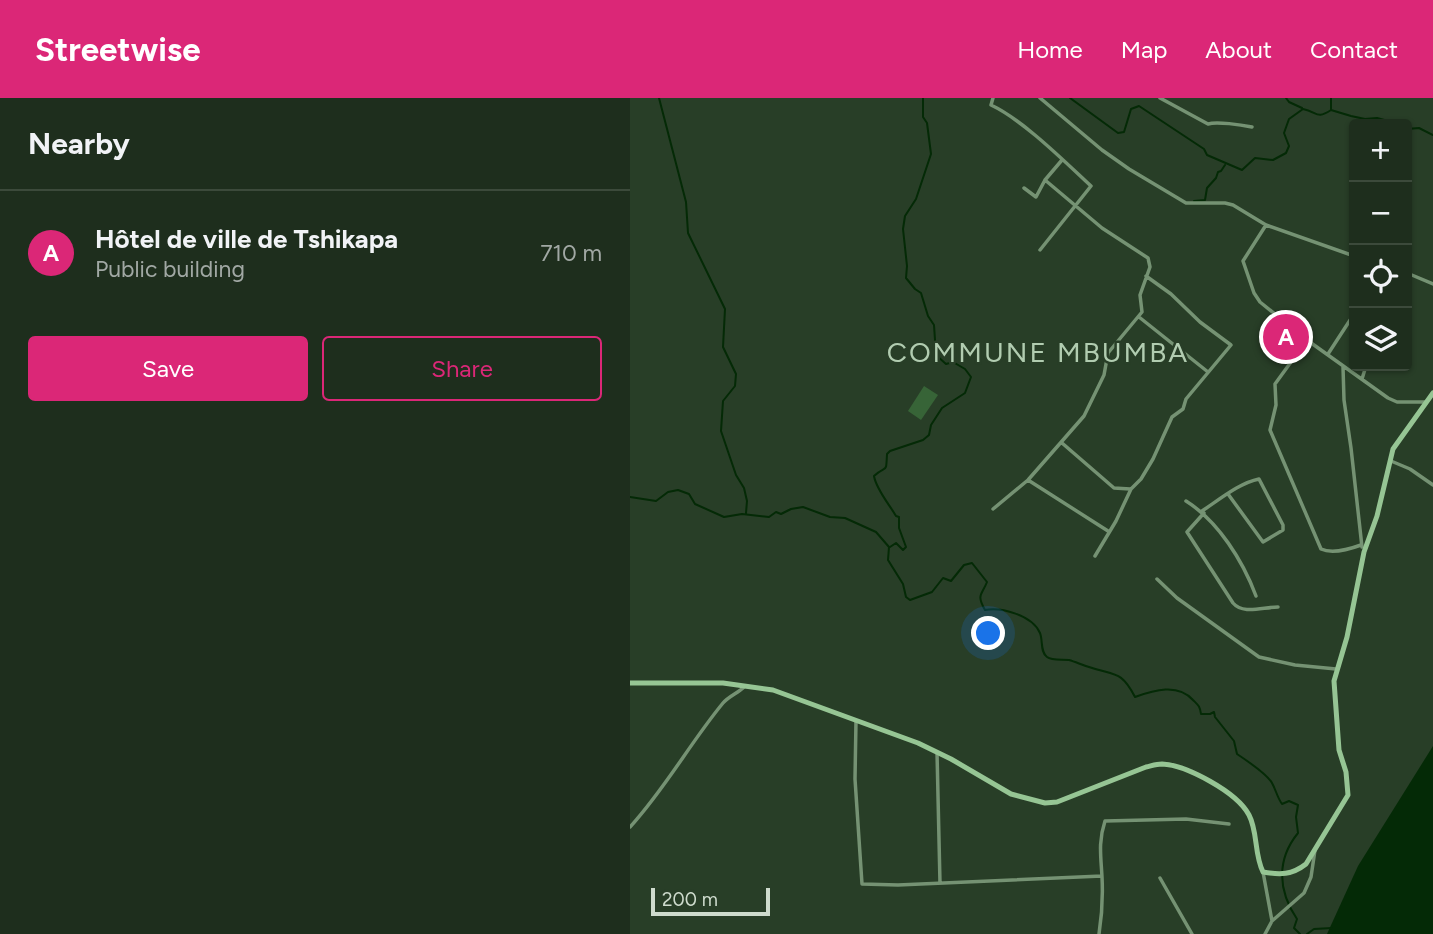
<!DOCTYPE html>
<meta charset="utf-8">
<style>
:root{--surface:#1e2e1d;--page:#263626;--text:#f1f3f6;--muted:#a1a8a4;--line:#3c4a3b;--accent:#db2777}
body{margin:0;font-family:Figtree,sans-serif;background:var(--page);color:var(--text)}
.controls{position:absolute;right:21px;top:21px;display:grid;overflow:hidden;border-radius:7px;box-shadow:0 2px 5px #0004}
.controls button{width:63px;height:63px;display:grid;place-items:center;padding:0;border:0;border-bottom:2px solid var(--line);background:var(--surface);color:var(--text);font:35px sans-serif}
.scale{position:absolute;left:21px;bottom:18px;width:119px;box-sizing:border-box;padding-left:7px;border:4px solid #cedbcd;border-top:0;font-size:19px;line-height:24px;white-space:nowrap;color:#cedbcd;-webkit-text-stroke:5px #283e27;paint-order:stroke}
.you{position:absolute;left:359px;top:536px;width:24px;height:24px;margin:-18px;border:5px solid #fff;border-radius:50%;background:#1a73e8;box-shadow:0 0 0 10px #1a73e833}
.badge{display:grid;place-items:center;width:46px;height:46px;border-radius:50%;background:var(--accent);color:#fff;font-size:23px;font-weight:700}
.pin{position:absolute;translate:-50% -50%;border:4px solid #fff;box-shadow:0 2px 7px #0006}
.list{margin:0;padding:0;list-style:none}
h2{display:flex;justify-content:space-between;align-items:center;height:91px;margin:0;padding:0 28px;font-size:30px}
h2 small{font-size:23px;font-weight:400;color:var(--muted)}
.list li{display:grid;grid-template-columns:46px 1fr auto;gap:21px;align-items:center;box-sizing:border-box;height:126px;padding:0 28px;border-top:2px solid var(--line)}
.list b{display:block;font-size:26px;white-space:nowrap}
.list p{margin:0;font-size:23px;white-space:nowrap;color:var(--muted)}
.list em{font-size:23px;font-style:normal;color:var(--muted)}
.actions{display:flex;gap:14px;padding:21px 28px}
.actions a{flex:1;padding:16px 0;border:2px solid var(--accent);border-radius:7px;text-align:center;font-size:24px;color:var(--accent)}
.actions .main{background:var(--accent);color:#fff}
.icon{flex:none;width:38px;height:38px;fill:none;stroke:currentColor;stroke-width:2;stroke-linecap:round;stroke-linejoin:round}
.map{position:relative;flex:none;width:803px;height:836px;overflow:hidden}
header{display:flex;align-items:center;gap:42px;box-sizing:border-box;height:98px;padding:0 35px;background:var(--accent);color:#fff}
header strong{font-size:33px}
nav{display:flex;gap:38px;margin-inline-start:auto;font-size:24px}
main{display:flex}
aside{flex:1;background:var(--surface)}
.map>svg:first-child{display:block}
.green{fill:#376437}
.water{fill:#042a06}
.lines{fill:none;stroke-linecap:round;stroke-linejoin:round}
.stream{stroke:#042a06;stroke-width:2}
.minor{stroke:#759273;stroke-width:3.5}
.secondary{stroke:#96c594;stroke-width:5}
.labels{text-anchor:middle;stroke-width:5;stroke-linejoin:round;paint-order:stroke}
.quarter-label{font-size:28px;letter-spacing:2px;fill:#b1ccb0;stroke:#283e27}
</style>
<header>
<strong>Streetwise</strong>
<nav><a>Home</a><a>Map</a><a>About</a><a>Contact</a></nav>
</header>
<main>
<aside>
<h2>Nearby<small></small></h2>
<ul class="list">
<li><span class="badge">A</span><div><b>Hôtel de ville de Tshikapa</b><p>Public building</p></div><em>710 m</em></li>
</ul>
<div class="actions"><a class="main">Save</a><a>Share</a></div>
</aside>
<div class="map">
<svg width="803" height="836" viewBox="0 0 803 836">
<rect width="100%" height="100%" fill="#283e27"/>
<!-- green -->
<path class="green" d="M294,288l14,9 -17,25 -13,-9z"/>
<!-- water -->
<path class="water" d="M803,648v188h-106l31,-68z"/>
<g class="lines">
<!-- stream -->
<path class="stream" d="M29,0l27,104 2,31 37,76 -2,38 13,27 -1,12 -12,15 -2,30 15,44 8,13 3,13 -1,12
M440,0l48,35 6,-1 7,-23 8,-3 65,43 3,6 35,15 13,-12 18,2 13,-7 3,-7 -5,-13 5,-14 14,-10c15,3 13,11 28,1l20,6 14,3 12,-1 22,6
M656,0l3,4 13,6
M701,0v12
M777,31l12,-1 14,7
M564,103l11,-1 2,-12 9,-10 2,-6 3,-1 4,-6
M0,399l26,4 12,-9 10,-2 11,4 6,10 29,13 18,-3 27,3 7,-5 5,2 10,-5 12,-2 27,10 15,1 31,14 13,15 -1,13 15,24 3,13 4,3 22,-8 11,-14 8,3 13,-16 8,-2 15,19c-5,13 -11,12 -2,28 16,-3 47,5 55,23 3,7 0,19 7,24 5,4 16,2 22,3 7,2 13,5 20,7 26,9 32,3 46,30 19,-7 43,-14 58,3 5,5 7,6 8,14h9l4,-2 1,5 19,24 3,13c9,6 30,20 35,29 4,7 5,14 10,21l7,-3 9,4 -2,12 2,16c-22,27 -20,58 -1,86l-3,9 6,6
M260,449l6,-4 7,7 3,-3 -7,-19v-11l-3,-1c-7,-12 -20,-27 -22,-40 13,-12 12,-1 13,-22l3,-3 33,-11 6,-5 2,-10 11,-17 23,-15 6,-16 -6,-8 -12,-7 -7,2 -10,-9 -2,-30 -6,-9 -7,-23 -6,-4 -9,-11 1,-12 -4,-37 2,-13 11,-17 15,-45 -4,-31 -4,-6v-19
M677,836l7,-5 18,-1"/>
<!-- minor -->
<path class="minor" d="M363,0l-2,7c32,15 73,56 100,81l-51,64
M410,0l62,52 27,19 57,34h39l8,2 33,20 88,31
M530,0l48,26c8,-3 34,1 44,3
M394,90l12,9 9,-17 17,-20
M636,127l-23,36 11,32 6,9 47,38 81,58 9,4h29
M777,175l26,11
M509,219l69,55
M677,242l-32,44 1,21 -6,25 51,119c11,5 29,0 40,-4
M698,256l26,-40
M713,269l1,33 7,48 11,99
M732,281l4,-13
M432,345l52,45 16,1
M761,363l19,8 23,16
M398,382l80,51
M556,403c32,20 57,60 70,95
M363,411l35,-29 56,-64 20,-41 4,-22 34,-41 -2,-17 10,-28 -2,-9 -46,-30 -57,-48
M572,413c17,-11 37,-28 57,-32l24,46v5l-20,12 -35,-48
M574,415l-17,19 46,71c10,12 30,4 45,4
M465,458l21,-35 15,-32 10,-10 12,-20 19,-42 11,-8 3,-10 45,-54 -31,-23 -29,-28 -25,-18
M527,481l20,19 82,59 36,8 41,4
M226,623l-1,58 7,105 36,1 204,-9
M307,654l3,131
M0,729c35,-38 60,-84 93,-124 6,-7 15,-10 21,-16
M633,774l9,49
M530,780l32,56
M469,836c3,-19 4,-38 3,-57 -1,-20 -4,-35 3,-56l81,-2 43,5
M635,836l7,-13 32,-28 7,-16 4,-27"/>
<!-- secondary -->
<path class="secondary" d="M0,585h93l50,7 145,53 33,16 60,35 34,9 12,-1 89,-35c5,-1 10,-3 16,-3 24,1 75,28 87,51 9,17 5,39 14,57 17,3 29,3 43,-8l42,-69 -2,-23 -7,-22 -5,-69 13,-44 17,-85 13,-36 16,-67 40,-56"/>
</g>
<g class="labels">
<!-- quarter labels -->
<g class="quarter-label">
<text x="408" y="264">COMMUNE MBUMBA</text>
</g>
</g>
</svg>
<div class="controls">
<button>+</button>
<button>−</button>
<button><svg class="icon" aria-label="locate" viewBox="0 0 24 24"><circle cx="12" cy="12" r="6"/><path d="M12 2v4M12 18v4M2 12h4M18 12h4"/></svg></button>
<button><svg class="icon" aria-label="layers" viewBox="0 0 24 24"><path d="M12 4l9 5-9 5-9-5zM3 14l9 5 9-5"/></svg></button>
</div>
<div class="scale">200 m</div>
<div class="you"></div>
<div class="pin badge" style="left:656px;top:239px">A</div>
</div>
</main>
